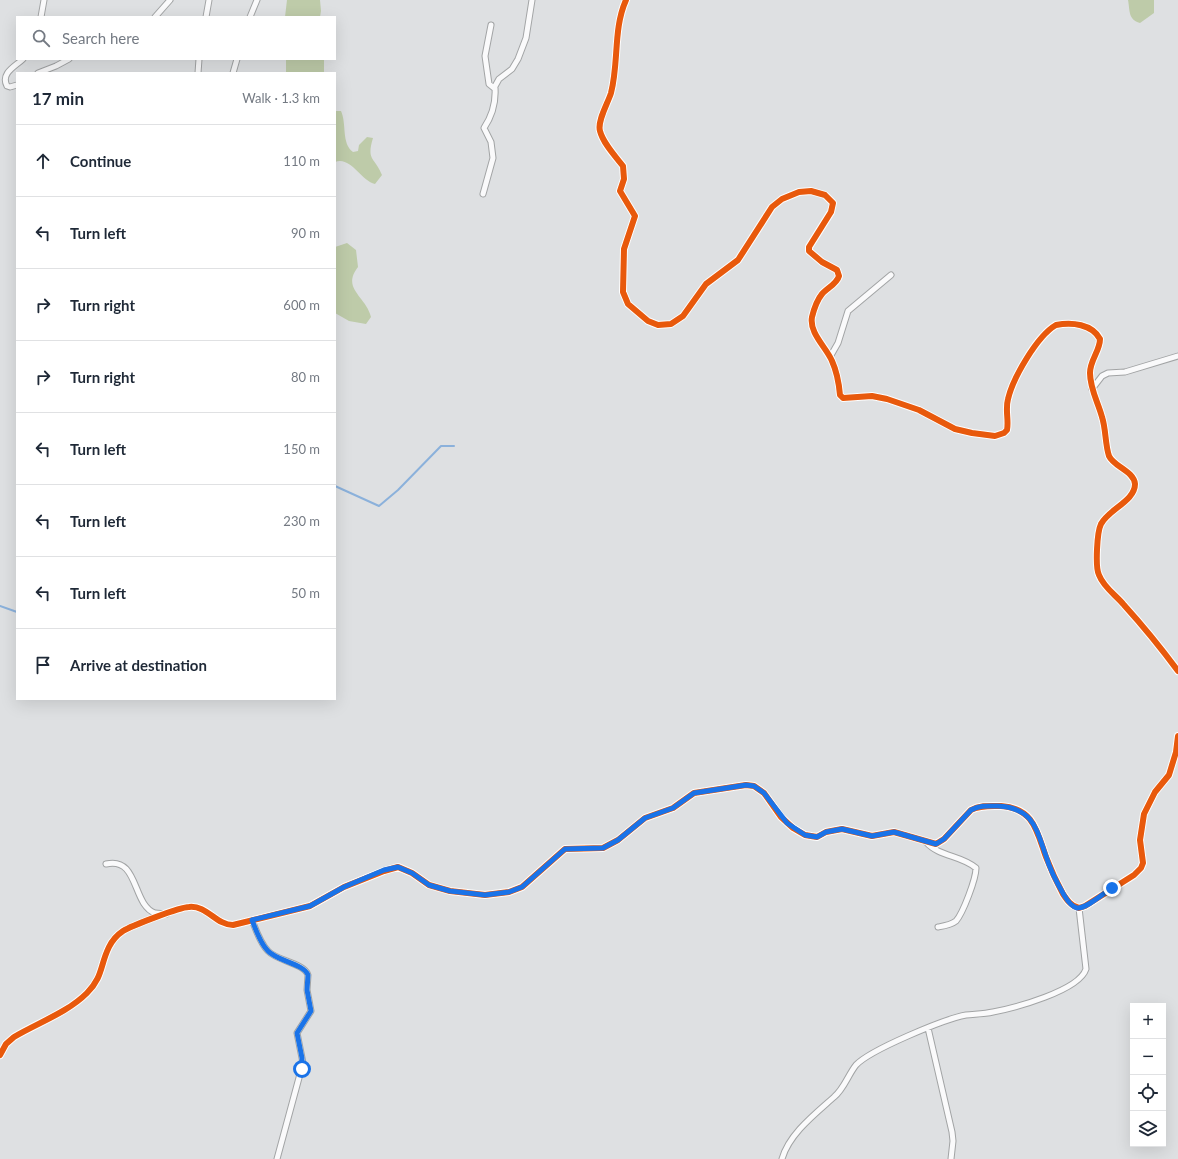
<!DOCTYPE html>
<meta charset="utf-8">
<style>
:root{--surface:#fff;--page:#f6f6f7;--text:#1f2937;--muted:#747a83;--line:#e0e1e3}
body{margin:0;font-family:Lato,sans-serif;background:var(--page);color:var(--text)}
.controls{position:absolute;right:12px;bottom:12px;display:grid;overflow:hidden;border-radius:0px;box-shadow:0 4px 16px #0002}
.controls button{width:36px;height:36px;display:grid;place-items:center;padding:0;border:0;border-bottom:1px solid var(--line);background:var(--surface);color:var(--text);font:20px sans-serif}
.stop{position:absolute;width:12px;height:12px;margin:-9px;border:3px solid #1a73e8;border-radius:50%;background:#fff}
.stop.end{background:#1a73e8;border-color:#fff;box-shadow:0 1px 4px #0008}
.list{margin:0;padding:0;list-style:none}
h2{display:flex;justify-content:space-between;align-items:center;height:52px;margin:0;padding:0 16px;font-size:17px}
h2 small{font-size:13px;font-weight:400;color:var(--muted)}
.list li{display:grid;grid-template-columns:26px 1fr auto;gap:12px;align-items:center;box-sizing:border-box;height:72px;padding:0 16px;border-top:1px solid var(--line)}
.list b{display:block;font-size:15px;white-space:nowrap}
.list em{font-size:13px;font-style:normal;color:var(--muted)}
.icon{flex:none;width:22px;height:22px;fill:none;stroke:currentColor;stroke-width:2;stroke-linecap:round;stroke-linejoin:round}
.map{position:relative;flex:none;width:1178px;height:1159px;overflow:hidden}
.search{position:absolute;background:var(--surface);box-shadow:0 4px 16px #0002;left:16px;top:16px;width:320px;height:44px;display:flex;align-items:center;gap:10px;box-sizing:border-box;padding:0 14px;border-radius:0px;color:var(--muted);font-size:15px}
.panel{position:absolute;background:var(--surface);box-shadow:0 4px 16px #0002;left:16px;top:72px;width:320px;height:628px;border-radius:0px}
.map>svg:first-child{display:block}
.green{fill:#becba9}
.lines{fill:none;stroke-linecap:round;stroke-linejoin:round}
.stream{stroke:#8bb1db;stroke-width:2}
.minor-casing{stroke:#a2a4a5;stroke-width:7}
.minor{stroke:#fafafb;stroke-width:5}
.cycleway-casing{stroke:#fff;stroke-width:8}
.cycleway{stroke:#e8590c;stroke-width:6}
.route{stroke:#1a73e8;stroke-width:5}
</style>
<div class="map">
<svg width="1178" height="1159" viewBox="0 0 1178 1159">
<rect width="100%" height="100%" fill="#dee0e2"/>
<!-- green -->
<path class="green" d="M287,0h33l1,11 -1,6h-35z
M1128,0h26v13l-14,10c-12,-3 -10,-13 -12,-23z
M286,59h38v14h-38z
M335,111h6c6,13 0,32 12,41l5,-1 1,-6 8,-8 6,1c-7,23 2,19 9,37l-7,9c-14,-3 -24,-28 -40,-22z
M347,243l9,7 2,17c-17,22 8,29 13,50l-5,7 -17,-3 -14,-8v-66z"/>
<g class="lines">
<!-- stream -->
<path class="stream" d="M335,486l44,20 19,-16 43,-44h13
M0,606l17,6"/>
<!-- minor casing -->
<g class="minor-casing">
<path id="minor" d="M626,0c-13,29 -7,63 -15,93 -3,10 -14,28 -11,38 3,12 15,25 23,35l1,13 -4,12 15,25 -11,33 -1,43 5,12 20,17 10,4 13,-1 12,-8 23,-32 32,-24 34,-53 10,-8 17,-7 12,-1 14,4 8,8 -2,9 -22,35v4l13,11 15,8 2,6c-2,8 -12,12 -17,18 -5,6 -8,15 -10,23 -3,16 14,30 20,44 5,11 7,23 8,34l3,3 29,-2 15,3 32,11 36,19 17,4 23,3 9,-3 3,-3c2,-10 -2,-20 1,-31 5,-21 29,-63 48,-74 16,-3 36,-1 44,14 0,12 -10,21 -10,34 0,16 8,29 12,44 4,12 3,27 7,39 5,11 25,15 26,28 0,17 -26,25 -34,40 -4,8 -6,43 -2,51 5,13 17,20 25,30 19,21 37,43 54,66
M41,17l3,-17
M155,17l15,-17
M206,17l3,-17
M250,17l7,-17
M491,25l-6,31 4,28 5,4 5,-9 13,-10 6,-10 8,-21 6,-38
M38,73l18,-7 13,-7
M198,73l1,-14
M233,73l4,-14
M17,85l-7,2 -3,-1c-7,-13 9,-20 16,-27
M483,194l10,-36 -2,-16 -7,-14c8,-12 12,-25 11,-40
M830,357l8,-14 10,-32 43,-36
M1092,389l10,-13 6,-3 17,-1 53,-16
M926,842c13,15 35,13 50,26 0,11 -13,45 -20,53 -5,4 -12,5 -18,6
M106,864c33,-8 26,41 49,49 4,1 9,0 12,1
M252,920c4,10 8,23 16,31 9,10 36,12 40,24l-1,15 4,21 -14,22 6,30 -26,96
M928,1028l24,104 1,9 -2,18
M0,1055l6,-11 8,-7c23,-14 53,-24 73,-44 16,-16 13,-28 22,-46 3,-6 8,-12 14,-16 8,-5 57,-24 66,-24 18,-2 27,18 44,18l77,-19 34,-19 40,-16 14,-4 14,6 17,12 21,6 35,4 24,-3 13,-5 43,-38 38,-1 15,-8 27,-22 28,-10 21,-15 52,-8 8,1 10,7 17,24 12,11 12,7 12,2 9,-5 16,-3 30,7 22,-4 42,12 8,-5 27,-29c9,-5 20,-4 30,-4 33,2 36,26 45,51 5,13 11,26 17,37 4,6 8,12 16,14l6,-2 49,-31 7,-7 2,-5 -3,-23 4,-26 11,-22 14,-17 7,-23 2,-16
M782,1159c7,-25 33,-45 52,-62 10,-8 14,-22 22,-32 14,-15 88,-46 110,-50 8,-1 18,-1 27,-3 21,-4 86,-21 93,-43l-7,-61"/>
</g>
<!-- minor -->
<use href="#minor" class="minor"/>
<!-- cycleway casing -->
<g class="cycleway-casing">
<path id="cycleway" d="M626,0c-13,29 -7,63 -15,93 -3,10 -14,28 -11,38 3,12 15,25 23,35l1,13 -4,12 15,25 -11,33 -1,43 5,12 20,17 10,4 13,-1 12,-8 23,-32 32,-24 34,-53 10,-8 17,-7 12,-1 14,4 8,8 -2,9 -22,35v4l13,11 15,8 2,6c-2,8 -12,12 -17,18 -5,6 -8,15 -10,23 -3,16 14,30 20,44 5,11 7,23 8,34l3,3 29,-2 15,3 32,11 36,19 17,4 23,3 9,-3 3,-3c2,-10 -2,-20 1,-31 5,-21 29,-63 48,-74 16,-3 36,-1 44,14 0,12 -10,21 -10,34 0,16 8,29 12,44 4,12 3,27 7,39 5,11 25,15 26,28 0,17 -26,25 -34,40 -4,8 -6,43 -2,51 5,13 17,20 25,30 19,21 37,43 54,66
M0,1055l6,-11 8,-7c23,-14 53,-24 73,-44 16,-16 13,-28 22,-46 3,-6 8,-12 14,-16 8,-5 57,-24 66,-24 18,-2 27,18 44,18l77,-19 34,-19 40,-16 14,-4 14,6 17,12 21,6 35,4 24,-3 13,-5 43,-38 38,-1 15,-8 27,-22 28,-10 21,-15 52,-8 8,1 10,7 17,24 12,11 12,7 12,2 9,-5 16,-3 30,7 22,-4 42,12 8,-5 27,-29c9,-5 20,-4 30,-4 33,2 36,26 45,51 5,13 11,26 17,37 4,6 8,12 16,14l6,-2 49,-31 7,-7 2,-5 -3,-23 4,-26 11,-22 14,-17 7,-23 2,-16"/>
</g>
<!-- cycleway -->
<use href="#cycleway" class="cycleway"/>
</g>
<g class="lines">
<!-- route -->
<path class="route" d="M302,1069v-11l-5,-25 14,-22 -4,-21 1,-15c-4,-11 -31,-14 -40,-24 -8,-8 -12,-21 -16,-31l58,-14 34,-19 40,-17 14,-3 14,6 17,12 21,6 35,4 24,-3 13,-5 43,-38 38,-1 15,-8 27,-22 28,-10 21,-15 52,-8 8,1 10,7 23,30 18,12 12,2 9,-5 16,-3 30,7 22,-4 42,12 8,-5 27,-29c9,-5 18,-4 27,-4 35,2 38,22 48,50 4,14 11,27 18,39 3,5 8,12 13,13 9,1 27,-15 35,-20"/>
</g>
</svg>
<div class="controls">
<button>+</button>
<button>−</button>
<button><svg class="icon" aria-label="locate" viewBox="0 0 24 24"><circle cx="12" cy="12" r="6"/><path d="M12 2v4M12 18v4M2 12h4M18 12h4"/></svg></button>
<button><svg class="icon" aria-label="layers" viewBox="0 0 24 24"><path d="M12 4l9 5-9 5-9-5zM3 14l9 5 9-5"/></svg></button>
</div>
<div class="stop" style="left:302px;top:1069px"></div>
<div class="stop end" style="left:1112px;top:888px"></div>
<div class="search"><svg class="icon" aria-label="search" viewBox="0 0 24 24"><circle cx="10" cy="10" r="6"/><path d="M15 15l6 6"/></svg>Search here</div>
<section class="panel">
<h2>17 min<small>Walk · 1.3 km</small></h2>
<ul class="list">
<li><svg class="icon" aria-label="ahead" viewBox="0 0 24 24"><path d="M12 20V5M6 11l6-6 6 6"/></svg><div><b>Continue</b></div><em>110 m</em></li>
<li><svg class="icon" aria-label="left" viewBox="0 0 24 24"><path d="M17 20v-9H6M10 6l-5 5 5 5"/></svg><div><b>Turn left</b></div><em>90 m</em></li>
<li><svg class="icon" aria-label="right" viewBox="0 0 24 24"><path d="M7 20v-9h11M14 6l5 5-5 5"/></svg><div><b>Turn right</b></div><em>600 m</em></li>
<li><svg class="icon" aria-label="right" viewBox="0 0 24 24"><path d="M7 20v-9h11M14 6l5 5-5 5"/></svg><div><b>Turn right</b></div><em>80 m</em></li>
<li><svg class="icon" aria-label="left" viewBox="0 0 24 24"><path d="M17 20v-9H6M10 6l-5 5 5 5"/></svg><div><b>Turn left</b></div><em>150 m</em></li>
<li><svg class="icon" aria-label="left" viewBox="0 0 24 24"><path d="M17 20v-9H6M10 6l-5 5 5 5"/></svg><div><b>Turn left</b></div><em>230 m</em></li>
<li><svg class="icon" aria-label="left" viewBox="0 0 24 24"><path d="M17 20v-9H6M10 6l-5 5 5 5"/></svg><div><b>Turn left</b></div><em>50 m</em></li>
<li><svg class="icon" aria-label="arrive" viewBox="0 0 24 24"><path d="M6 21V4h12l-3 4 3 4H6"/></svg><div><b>Arrive at destination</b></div></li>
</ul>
</section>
</div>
